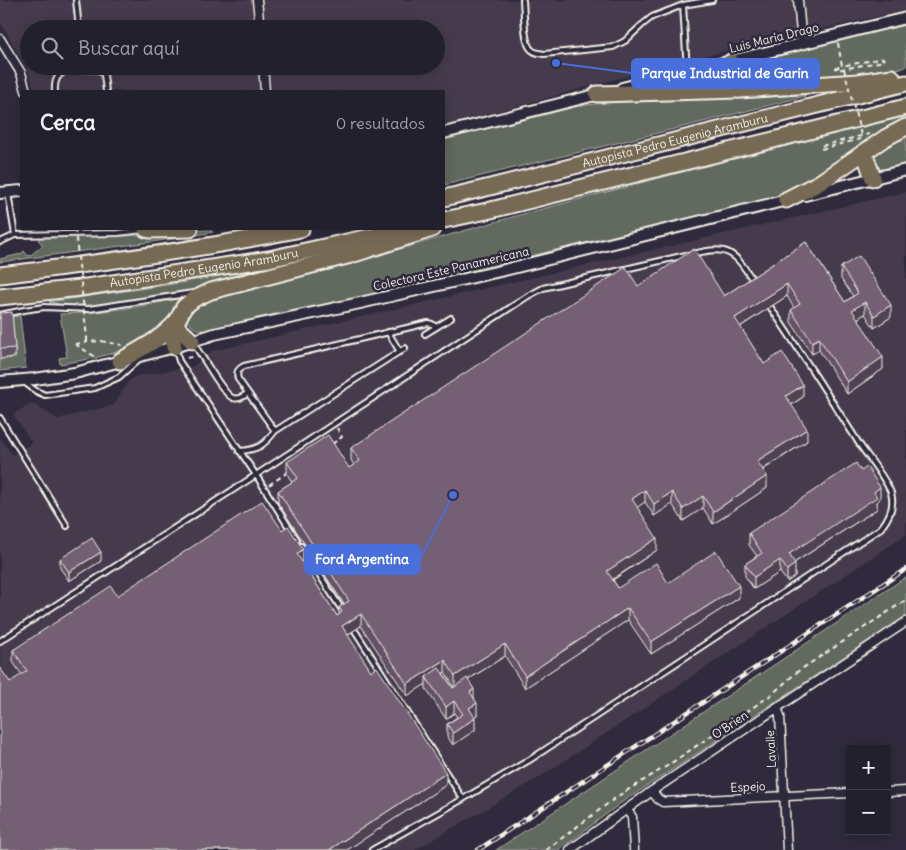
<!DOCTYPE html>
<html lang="es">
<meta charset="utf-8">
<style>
:root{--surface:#23202e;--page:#2f2d3a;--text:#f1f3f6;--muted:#a3a3aa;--line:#403e4a}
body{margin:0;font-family:Delius,sans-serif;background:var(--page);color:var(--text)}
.controls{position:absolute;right:15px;bottom:15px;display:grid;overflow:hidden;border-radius:0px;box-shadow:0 2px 12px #0003}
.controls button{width:45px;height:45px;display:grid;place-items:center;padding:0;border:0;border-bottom:1px solid var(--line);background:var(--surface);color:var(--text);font:25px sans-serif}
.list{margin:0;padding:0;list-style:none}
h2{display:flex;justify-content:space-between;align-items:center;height:65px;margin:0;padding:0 20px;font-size:21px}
h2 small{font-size:16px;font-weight:400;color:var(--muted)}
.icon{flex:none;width:28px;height:28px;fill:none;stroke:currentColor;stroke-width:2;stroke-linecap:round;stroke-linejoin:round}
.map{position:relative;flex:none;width:906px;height:850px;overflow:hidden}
.search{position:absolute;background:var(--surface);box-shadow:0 2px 12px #0003;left:20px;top:20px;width:425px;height:55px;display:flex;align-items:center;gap:12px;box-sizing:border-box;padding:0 18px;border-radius:28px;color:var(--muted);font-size:19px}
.panel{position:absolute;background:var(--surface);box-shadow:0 2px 12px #0003;left:20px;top:90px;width:425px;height:140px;border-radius:0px}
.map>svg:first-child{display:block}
.built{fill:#443a4e;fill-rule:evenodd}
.green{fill:#626b5e;stroke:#abaea3}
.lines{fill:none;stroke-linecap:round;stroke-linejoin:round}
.service-casing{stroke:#f4f1e8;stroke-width:8}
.minor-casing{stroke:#f4f1e8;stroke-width:11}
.tertiary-casing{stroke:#f4f1e8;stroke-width:14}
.motorway-casing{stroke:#f4f1e8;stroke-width:19}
.path{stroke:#f4f1e8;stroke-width:2;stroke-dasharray:5 4;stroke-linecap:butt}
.service{stroke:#2f2a3d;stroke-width:4}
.minor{stroke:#2f2a3d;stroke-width:8}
.tertiary{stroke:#2f2a3d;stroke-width:10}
.motorway{stroke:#766a54;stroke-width:15}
.rail-casing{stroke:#f4f1e8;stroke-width:4.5}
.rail{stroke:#2f2a3d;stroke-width:2.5;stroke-dasharray:8;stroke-linecap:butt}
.path-bridge{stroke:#f4f1e8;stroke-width:2;stroke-dasharray:5 4;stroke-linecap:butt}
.wall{fill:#645165;stroke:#f4f1e8;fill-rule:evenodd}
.shaded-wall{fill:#514252;stroke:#f4f1e8}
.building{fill:#745e75;stroke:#f4f1e8}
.labels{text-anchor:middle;stroke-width:5;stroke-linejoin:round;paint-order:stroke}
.street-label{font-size:12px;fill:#f4f1e8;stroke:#2f2a3d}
.leader{fill:none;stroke:#486fdb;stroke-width:2}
.callout-dot{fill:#486fdb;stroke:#2f2a3d;stroke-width:2}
.callout{fill:#486fdb;stroke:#486fdb;stroke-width:2}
.callout-label{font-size:14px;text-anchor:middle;font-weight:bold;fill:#fff}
</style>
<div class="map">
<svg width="906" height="850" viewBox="0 0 906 850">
<rect width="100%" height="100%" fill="#2f2a3d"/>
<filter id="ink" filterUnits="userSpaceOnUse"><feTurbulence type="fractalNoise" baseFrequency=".02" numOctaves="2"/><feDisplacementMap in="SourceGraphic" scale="10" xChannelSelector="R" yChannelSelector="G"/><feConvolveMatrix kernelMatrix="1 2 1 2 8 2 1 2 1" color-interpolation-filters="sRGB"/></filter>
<g filter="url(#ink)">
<!-- built -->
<path class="built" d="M0,0h906v10l-220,50 -242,66v-35h-409l-8,-22 -27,-48zM29,29h407v37h-407z
M906,192v343l-369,244 -122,71h-415v-412l13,17 19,-12 -19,-29 19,-11 25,16 57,-14 14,-23 8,-6 56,-9 20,-16z"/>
<!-- green -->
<path class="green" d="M906,23v44l-66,12 -95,7 -9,-14 5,-6 9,-5z
M725,68l3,21 -88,1z
M834,88l-28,8 -107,27 -255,62v-46l133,-33 38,-4 117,-4 50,-7z
M906,116v5l-109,69 -23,7 -227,55 -162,42 -172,36c-14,1 -17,1 -26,-9v-7l16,-15 130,-31 190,-54 273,-72z
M906,132v33c-10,3 -20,7 -30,3l-3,-11 5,-7z
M209,230l4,2 -32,6 -181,24v-3l21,-5 3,-3 4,5 3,-1 12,-10 -5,-5 3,-3 7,-1h79z
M322,257l-106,29 -36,6 -93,14 -25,-1 -13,-3 131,-19z
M184,297l-14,23 -29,25 -46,13 -35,6 -1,-6 8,-1 -7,-43c41,-1 84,-7 124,-17z
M20,316l6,52 -26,3v-12l16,-1 -4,-41z
M906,577v39l-285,187 -62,47h-63z"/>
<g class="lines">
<!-- service casing -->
<g class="service-casing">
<path id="service" d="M76,0l3,29
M523,0c1,11 1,41 7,48 3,5 9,5 14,6l69,-7 12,-6 17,-16 10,-8 31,-12
M687,71l-4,-66 29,-5
M55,91c-2,-28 26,-21 45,-21l4,5 2,16
M8,193l7,42
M0,242l15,-7 103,-2 25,-3
M693,254c37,-9 41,-2 61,28
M0,315l24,-5 20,-3 45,2 104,-16
M388,332l12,20
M425,334l26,-16
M193,343c8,10 31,53 40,55 6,2 11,-2 15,-5
M176,351l3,10 77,114 41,65
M24,382l12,9 9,4 50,-7 24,-11 19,-17
M0,418l67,108
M275,431l-37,-52c-2,-7 0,-10 6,-13l184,-43 4,1 4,3
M239,451c18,-1 25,-5 36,-20l130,-83
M301,546l41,64
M352,626l111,173
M0,641l256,-166 272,-179 15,-8 143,-33
M372,850l91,-51 68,-40 350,-231c8,-10 14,-22 10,-35 -4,-13 -23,-36 -31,-48 -30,-47 -60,-94 -91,-140"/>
</g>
<!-- minor casing -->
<g class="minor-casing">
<path id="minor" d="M257,0l3,29
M798,0l4,44
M0,39l21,34 5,18
M263,66l2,25
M777,707l3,9 7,134
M652,791l6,8 5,3 187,-9
M887,792l19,-1
M627,810l5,7 2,33
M570,850l82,-59 254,-169"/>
</g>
<!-- tertiary casing -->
<g class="tertiary-casing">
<path id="tertiary" d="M622,88l284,-70
M444,133l159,-40
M0,193l21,-2
M805,195l101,-25
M0,382l35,-3 40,-6 99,-26 40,-13 146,-31 140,-32 291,-72"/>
</g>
<!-- motorway casing -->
<g class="motorway-casing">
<g id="motorway">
<path d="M731,62c-1,11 1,19 8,28"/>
<path d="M597,94l142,-4 119,-8 34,-5"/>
<path d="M864,152l9,26"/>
<path id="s1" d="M444,198l42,-10 420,-105"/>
<path d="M786,200l33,-17 66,-45 21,-11"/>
<path d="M444,220l43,-9 419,-104"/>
<path d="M146,229l4,1 40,-1"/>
<path d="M0,275c101,-12 202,-26 301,-46"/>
<path id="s2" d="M0,297l80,-9 189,-29 137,-30"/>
<path d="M174,347l-2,-12 1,-6 11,-22 10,-8 17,-8 140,-36 81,-26"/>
<path d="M120,361c20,-12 40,-21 56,-39l2,6 14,13"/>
</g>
</g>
<!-- path -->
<path class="path" d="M838,43l4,23 41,-8 1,3 -47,9 -1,-2 6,-2
M861,139l-40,10v-3l48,-12
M87,338v4l14,-1 21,4
M75,344l19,12
M75,344l12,-2
M187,358l7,-2
M332,444l10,-7 -5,-9
M269,485l19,-13
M546,850l72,-54 49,-30 104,-71 26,-23 109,-72"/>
<!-- service -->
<use href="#service" class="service"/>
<!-- minor -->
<use href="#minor" class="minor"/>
<!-- tertiary -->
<use href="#tertiary" class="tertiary"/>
<!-- motorway -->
<use href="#motorway" class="motorway"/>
<!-- rail casing -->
<g class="rail-casing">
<path id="rail" d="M478,850l428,-281"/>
</g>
<!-- rail -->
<use href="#rail" class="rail"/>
<!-- path-bridge -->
<path class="path-bridge" d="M844,69l17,66
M75,229l12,109"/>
</g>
<!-- wall -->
<path class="wall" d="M806,242l39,60 8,-6 -12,-17v-12l50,50 -17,11 -9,-14 -7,4 25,51 -36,25 -28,-44 -7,4 -21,-32v-12l3,-2 -7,-12 -47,31 24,37 39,33 -12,8 16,36 -44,29 4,18 -54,36 -10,-16 -20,13 -11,-17 -18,12 -9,-14 -8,5 20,43 -44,30 5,8 50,-5 71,15 -88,56 -23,-34 -103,68 -20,-32 -37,24 6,18 3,17 -3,2 1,13 -22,15 -6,-9v-12l10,-7 -3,-4 -8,6 -20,-30v-5l-19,12 -46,-70 -14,9 99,150 -99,65h-347l10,-168 12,-7 -9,-13v-12l104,-54 165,-66 21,31 -1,1 35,54 2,-2v-7l5,-3 -66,-101v-12l14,-9 -5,-8v-12l62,6 5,-3 -3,-5v-12l287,-162 86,10zM445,672l9,15 -1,1 -10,-15z
M0,312l15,36v9l-15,2z
M880,499l-3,3v7l-83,54 1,13 -8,6 -7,-10 -26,17 -9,-13v-12l12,-8 -8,-11v-12z
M60,559l41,2 -32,20 -9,-13z"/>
<!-- shaded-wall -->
<path class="shaded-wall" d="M787,284v12l-52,34v-12z
M865,302v12l-13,8v-12z
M891,305v12l-17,11v-12z
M819,338v12l-7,4v-12z
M883,357v12l-36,25v-12z
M803,385v12l-17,11v-12z
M807,429v12l-50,32v-12z
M767,476v12l-54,36v-12z
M880,487v12l-3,3v7l-88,57v-12z
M645,490v12l-13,9v-12z
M672,492v12l-18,12v-12z
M703,496v12l-20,13v-12z
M657,538v12l-50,33v-12z
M303,549v12l-6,5v-12z
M101,552v9l-32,20v-9z
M780,560v12l-26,17v-12z
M795,564v12l-8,6v-12z
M739,586v12l-88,56v-12z
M628,608v12l-103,68v-12z
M361,614v12l-19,12v-12z
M505,644v12l-50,32v-12z
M445,660v12l-16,10 -3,-5v7l-19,12v-12z
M474,689v12l-4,-9z
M454,701v12l-8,6v-12z
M477,703v12l-8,5v-12z
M475,718v12l-22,15v-12z
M446,773v12l-99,65h-18z"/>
<!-- building -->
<path class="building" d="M806,242l39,60 13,-9 -17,-26 18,-11 32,49 -17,11 -9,-14 -13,8 31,47 -36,25 -28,-44 -7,4 -21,-32 9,-6 -13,-20 -52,34 29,46 18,-12 21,33 -17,11 21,33 -50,32 10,15 -54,36 -10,-16 -20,13 -11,-17 -18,12 -9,-14 -13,9 25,39 -50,33 11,17 38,-25 12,20 48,-32 23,35 -88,56 -23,-34 -103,68 -20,-32 -50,32 -10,-16 -38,24 -46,-70 -19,12 29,45 6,-4 69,106 -117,77h-329v-182l10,14 17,-11 -14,-21 98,-64 6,10 145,-95 20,29 6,-4 15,23 -6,5 40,62 5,-4 -3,-5 10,-6 -71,-110 20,-13 -11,-16 41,-27 21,33 11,-7 -9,-13 275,-181 12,19 56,-37 30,47z
M3,311v2l9,-1 3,36 -15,1v-37z
M856,463l5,8 6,-4 13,20 -6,5 3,5 -88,57 6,10 -8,6 -7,-10 -26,17 -9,-13 17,-11 -13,-20z
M92,538l9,14 -32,20 -9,-13z
M439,668l14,20 14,-10 7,11 -4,3 7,11 -8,5 6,10 -22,15 -6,-9 16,-10 -9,-13 -8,6 -20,-30z"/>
</g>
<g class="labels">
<!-- street labels -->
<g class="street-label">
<text transform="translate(774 38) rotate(-14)" y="4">Luis María Drago</text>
<text dy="4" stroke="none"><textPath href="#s1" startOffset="238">Autopista Pedro Eugenio Aramburu</textPath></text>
<text dy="4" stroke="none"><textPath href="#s2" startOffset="206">Autopista Pedro Eugenio Aramburu</textPath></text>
<text transform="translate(451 269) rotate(-13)" y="4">Colectora Este Panamericana</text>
<text transform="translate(730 725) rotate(-34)" y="4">O'Brien</text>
<text transform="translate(771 749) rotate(-93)" y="4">Lavalle</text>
<text transform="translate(748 787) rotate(-3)" y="4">Espejo</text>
</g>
</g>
<!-- callouts -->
<path class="leader" d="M556 63L632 73M453 495L420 559"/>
<g class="callout-dot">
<circle cx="556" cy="63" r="5"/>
<circle cx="453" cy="495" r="5"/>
</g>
<g class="callout">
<rect x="632" y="59" width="187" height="29" rx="5"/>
<rect x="305" y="545" width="115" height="29" rx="5"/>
</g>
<g class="callout-label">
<text x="725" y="78">Parque Industrial de Garín</text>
<text x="362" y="564">Ford Argentina</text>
</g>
</svg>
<div class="controls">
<button>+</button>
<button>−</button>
</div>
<div class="search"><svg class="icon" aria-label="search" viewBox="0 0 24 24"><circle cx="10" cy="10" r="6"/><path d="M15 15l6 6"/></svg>Buscar aquí</div>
<section class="panel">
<h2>Cerca<small>0 resultados</small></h2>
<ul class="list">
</ul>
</section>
</div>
